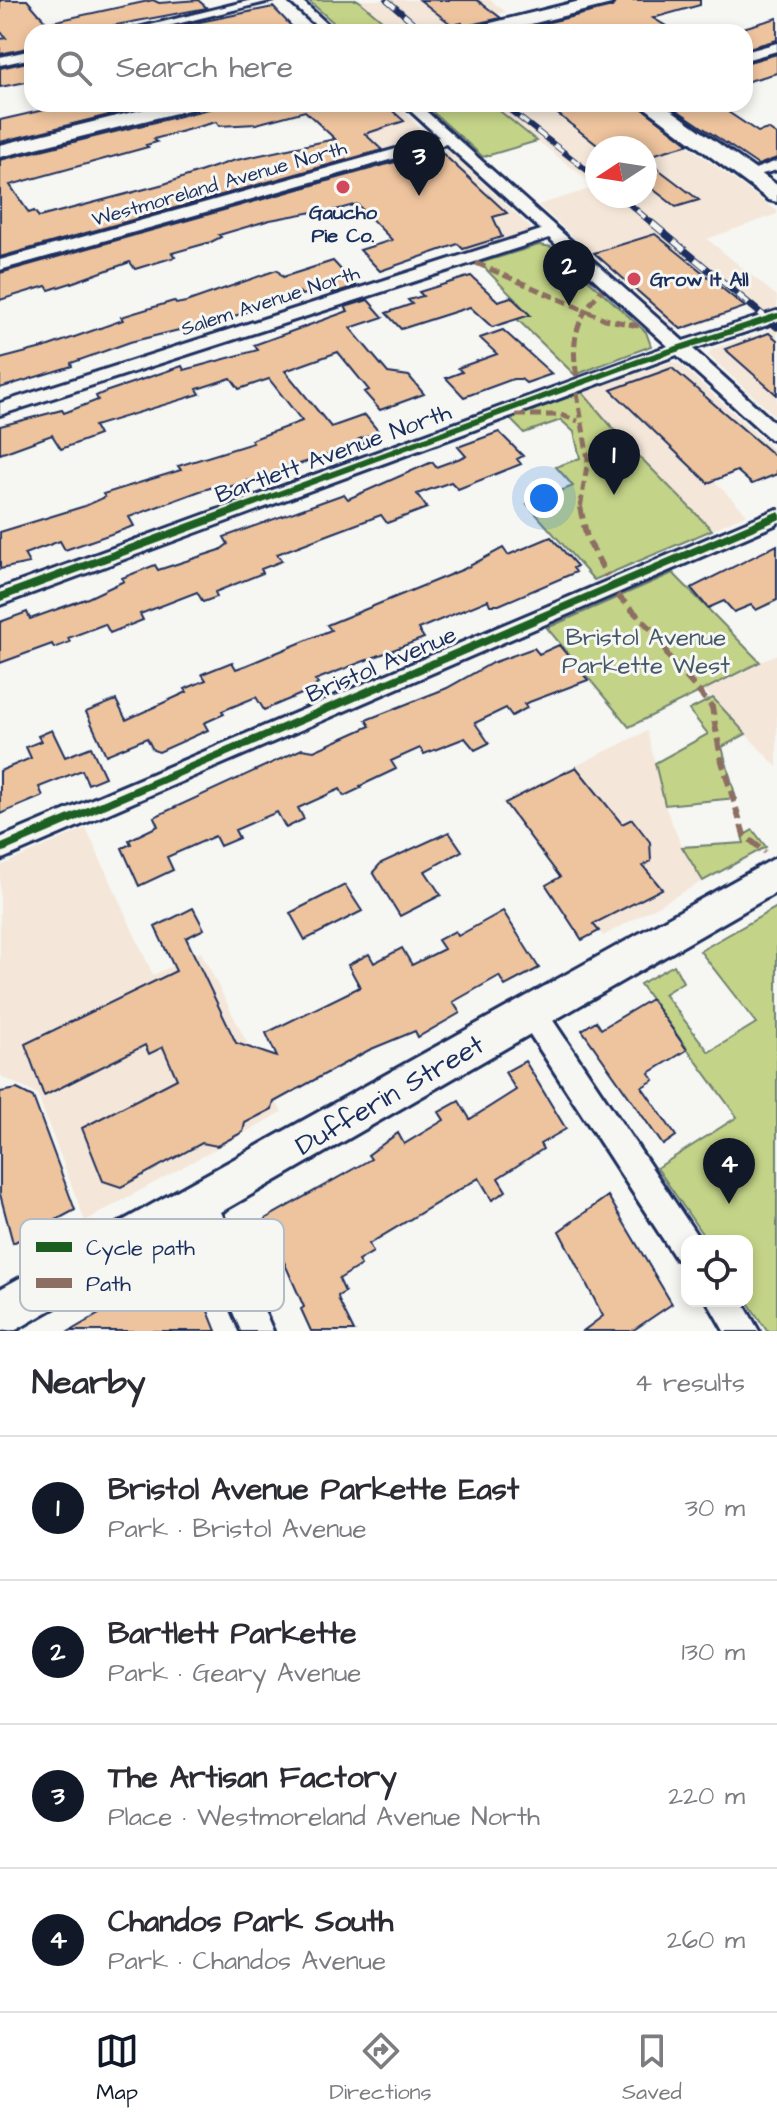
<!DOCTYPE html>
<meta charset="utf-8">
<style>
:root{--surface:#fff;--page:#f7f7f7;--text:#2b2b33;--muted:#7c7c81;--line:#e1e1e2;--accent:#111827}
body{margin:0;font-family:"Architects Daughter",sans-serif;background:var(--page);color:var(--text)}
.controls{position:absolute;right:24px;bottom:24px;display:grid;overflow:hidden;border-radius:16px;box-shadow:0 4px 12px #0003}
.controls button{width:72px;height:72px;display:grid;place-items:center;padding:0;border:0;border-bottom:2px solid var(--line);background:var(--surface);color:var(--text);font:40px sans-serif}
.compass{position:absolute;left:585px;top:136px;width:72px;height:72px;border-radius:50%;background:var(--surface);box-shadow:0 4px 12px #0003;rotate:258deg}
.you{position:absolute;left:544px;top:498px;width:28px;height:28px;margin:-20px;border:6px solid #fff;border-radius:50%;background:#1a73e8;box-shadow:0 0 0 12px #1a73e833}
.badge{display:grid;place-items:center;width:52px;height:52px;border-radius:50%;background:var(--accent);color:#fff;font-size:26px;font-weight:700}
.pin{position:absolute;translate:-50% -66px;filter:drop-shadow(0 2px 4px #0008)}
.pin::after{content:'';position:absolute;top:42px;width:28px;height:24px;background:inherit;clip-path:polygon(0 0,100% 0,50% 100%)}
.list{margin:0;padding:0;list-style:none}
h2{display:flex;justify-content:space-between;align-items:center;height:104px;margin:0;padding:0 32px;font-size:34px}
h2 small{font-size:26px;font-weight:400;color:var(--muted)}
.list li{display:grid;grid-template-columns:52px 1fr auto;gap:24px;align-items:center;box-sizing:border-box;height:144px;padding:0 32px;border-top:2px solid var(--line)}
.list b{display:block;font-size:30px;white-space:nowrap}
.list p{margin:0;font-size:26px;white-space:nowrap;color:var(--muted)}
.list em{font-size:26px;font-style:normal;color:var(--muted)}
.icon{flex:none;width:44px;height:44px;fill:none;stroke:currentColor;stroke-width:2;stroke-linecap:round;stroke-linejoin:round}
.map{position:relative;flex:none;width:777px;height:1331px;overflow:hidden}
.search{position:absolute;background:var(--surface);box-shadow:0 4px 12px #0003;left:24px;right:24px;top:24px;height:88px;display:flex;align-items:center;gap:20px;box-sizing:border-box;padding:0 28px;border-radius:24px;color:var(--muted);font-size:30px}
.sheet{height:680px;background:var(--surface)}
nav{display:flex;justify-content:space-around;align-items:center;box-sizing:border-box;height:112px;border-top:2px solid var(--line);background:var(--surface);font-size:22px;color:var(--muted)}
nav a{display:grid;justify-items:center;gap:4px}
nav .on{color:var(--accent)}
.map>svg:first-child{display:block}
.built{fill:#f4e7d9;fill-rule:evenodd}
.green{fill:#c3d387;stroke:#6f8172;stroke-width:2}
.building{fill:#eec49e;stroke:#1b2f5e;stroke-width:2;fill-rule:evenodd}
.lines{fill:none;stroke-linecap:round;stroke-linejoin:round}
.street-casing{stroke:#1b2f5e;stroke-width:6}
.secondary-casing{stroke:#1b2f5e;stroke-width:6}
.street{fill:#f6f6f2;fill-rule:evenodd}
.secondary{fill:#f6f6f2;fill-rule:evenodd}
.rail-far1-casing{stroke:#1b2f5e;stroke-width:6}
.rail-casing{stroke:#1b2f5e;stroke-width:7}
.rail-far1{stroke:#f6f6f2;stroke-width:4;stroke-dasharray:11;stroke-linecap:butt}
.rail{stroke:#f6f6f2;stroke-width:5;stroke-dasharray:14;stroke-linecap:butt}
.quiet-far1{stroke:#8d6e63;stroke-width:5;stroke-dasharray:10 5;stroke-linecap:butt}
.quiet{stroke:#8d6e63;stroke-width:6;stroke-dasharray:12 6;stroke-linecap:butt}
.cycleway-far1-casing{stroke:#f6f6f2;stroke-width:10}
.cycleway-casing{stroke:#f6f6f2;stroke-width:13}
.cycleway-far1{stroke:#1b5e20;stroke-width:6}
.cycleway{stroke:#1b5e20;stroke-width:8}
.poi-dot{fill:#d1495b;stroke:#f6f6f2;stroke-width:3}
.labels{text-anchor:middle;stroke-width:6;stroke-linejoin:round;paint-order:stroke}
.far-street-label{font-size:20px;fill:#1b2f5e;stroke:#f6f6f2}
.far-poi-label{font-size:20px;font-weight:bold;fill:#1b2f5e;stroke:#f6f6f2}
.street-label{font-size:24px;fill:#1b2f5e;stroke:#f6f6f2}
.park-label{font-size:24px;fill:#455868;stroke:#f6f6f2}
.near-street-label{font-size:28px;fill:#1b2f5e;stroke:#f6f6f2}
.key{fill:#f6f6f2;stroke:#b4bac6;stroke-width:2}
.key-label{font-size:22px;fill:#1b2f5e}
</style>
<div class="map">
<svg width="777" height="1331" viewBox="0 0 777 1331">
<rect width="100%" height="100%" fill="#f6f6f2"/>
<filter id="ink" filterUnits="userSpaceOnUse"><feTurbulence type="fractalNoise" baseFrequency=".0125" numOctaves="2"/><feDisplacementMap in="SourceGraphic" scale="16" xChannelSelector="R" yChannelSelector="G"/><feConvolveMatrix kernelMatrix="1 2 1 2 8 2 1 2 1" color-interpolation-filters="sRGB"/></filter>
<g filter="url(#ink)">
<!-- built -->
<path class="built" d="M358,0h132l16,12 -72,20h-38z
M310,104h86l33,33 -63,20z
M491,104h140l146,107v3l-70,25 70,57v122l-69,-63 4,-6 60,-19 -26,-22 -58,21 -13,-1 -137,-123 58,-18zM597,148h48v48h-48z
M433,149l17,3 80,75v5l-65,21 -48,-45 -46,15 -42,-44z
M671,362l9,2 97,89 -63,28 33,33 -35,16 -70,-71 -17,-11 -1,-7 -42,-49z
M777,654v113l-73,-77z
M647,731l20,80 18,43 18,27 -100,55 -101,-134z
M86,828l67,147 48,-23 81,160 -197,109 -48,-127 -35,-17 -2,-6v-205z"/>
<!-- green -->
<path class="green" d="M308,0h50l38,32h-52z
M424,104h67l46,37 -54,16z
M539,245l13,2 94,85 5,14 -76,29 -58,-56 12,-5 -49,-51z
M582,392l42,49 1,7 17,11 70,71 -118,50 -67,-76 46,-18 -17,-19 24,-9 -6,-26 -13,-12 -37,13 -14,-14z
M673,573l87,89 -131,65 -82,-99z
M713,698l33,36 -24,13 14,51 -71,7 -10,-42 53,-29 -19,-24z
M753,830l13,17 -63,34 -21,-34 62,-4 -2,-7z
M777,907v424h-10l-20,-30v-60h-40l-50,-73 80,-51 -97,-133 34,-19 9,17 -19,12 45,58 47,-29 -56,-72z"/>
<!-- building -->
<path class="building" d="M0,0h27l20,23 106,-23 6,3 39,-3 9,8 -128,24h-47v15l-32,7v-15l6,-1 -6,-7z
M420,0h57l24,18 -31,7 -7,7 -1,-9 -10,2z
M617,0h83v5l-47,13 23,14h-142l-1,-6 79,-19z
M273,7l24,25h-117l-5,-5z
M777,18v22l-32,9v-17l-9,-2z
M777,54v19l-32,9v-19z
M32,61v20l-32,6v-19z
M70,104h83l-153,38v-22z
M229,104h156l19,17 -39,13 17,16 -382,107v-97zM305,111l30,28 -103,22 -68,23 -125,33 -5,-6 -5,2 -19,-28 138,-38 -2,-2 11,-3 -3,-3 62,-17 3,4 37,-2z
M545,104h92l52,40 -44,13v-9h-44z
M668,104h48l42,28 10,-3 9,6v23l-19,7z
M442,153l65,60 -14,4 9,20 -39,12 -5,-5 -78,27 -20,-21 32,-10 -35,-36 -32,9 -2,-3 -6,6 -4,-4 -43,8 -51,15 2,2 -10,5 -39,11 3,4 -40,12 -5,-7 -59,21 -22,7 -3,-4 -46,14v-27l395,-111 3,3z
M645,159l54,41 -23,7 -31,-24z
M655,234l25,20 65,53 -64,22 -87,-76z
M333,261l23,25 -23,7 -6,-6 -25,8 -3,-3 -67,25 -102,25 -59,21 1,3 -72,22v-29l46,-12 77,-27 -2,-3 53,-16 2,3 10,-2 91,-32 6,7z
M471,276l27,25 13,-4 19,18 -38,12 -22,-20 -69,22 -15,-16 26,-9 -4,-4 15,-4 -4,-4z
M368,300l15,17 -33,11 38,45 21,3 15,18 -44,16 -16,-18 5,-2 -31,-38 -53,19 46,56 34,-12 14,17 -20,7 5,4 -144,47 -3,-4 -17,5 -71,26 5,9 -69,24 -5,-9 -36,13 5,9 -29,6v-37l85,-26 20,-9 -2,-3 78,-24 -3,-4 75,-23 -2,-3 51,-19 -33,-42 -30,10 -8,-11 -34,11 3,5 -106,32 5,9 -38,14 -9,-14 -52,19v-28l62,-16 2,3 34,-13 -2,-4 9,-4 77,-26 2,4 74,-20 -4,-5 94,-34 -3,-4z
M503,330l49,44 -26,9 -5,-4h-8l-49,18 -18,-19 16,-6 -4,-4 39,-14 -17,-16z
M769,333l8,7v55l-52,-46z
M672,368l105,90v16l-25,10 -15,-13 -29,12 -97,-93z
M499,432l24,24 -6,3 4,5 -63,25 -7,-7 -34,12 10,14 -40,15 -6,-8 -104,39 5,7 -21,8 2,4 -48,19 2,5 -14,5 -6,-10 -57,22 3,6 -33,13 -5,-9 -37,14 2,4 -16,6 -2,-4 -52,19v-41l27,-10 3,7 58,-21 36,-17 -2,-3 33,-13 3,5 62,-20 8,-6 -4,-7 120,-43 4,5 84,-37 4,5 30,-11 -8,-9z
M551,537l26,29 -4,2 3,4 -77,33h-9l-2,-5 -70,29 6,9 -109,42 3,4 -12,8 -42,18 -8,-13 -34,14 2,3 -20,9 4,7 -49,22 -6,-2 -6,-12 -41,17 -20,-43 30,-12 10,20 61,-28 -2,-3 21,-9 -4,-6 30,-12 4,7 11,-4 84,-35 -4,-5 137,-56 39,-21 5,7z
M777,545v55l-21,10 -5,-5 -17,7 -10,-11 -16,7 -17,-20z
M559,645l29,35 -64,24 3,4 -15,8 -6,-8 -31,15 14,20 -14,7 -10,-12 -41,16 -4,-6 -29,13 5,8 -36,17 1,2 -17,8 -4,-7 -42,19 6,11 -18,9 -9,-16 -42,18 4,8 -19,8 -5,-10 -48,21 6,13 -34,16 -17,-38 9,-4 -2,-4 29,-14 -4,-9 148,-68 12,2 56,-25 -4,-6 81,-32 45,-25 42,-15 5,6z
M52,730l13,27 26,-10 14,30 -17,7 -6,-14 -43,17 4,9 -43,18v-43l31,-13 -5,-11 15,-6 -3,-5z
M576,767l46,57 10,-5 18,23 1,19 -8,5 19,23 -69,35 6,7 -17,9 -36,-55 14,-8 -55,-74z
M449,832l13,19 -37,20 16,24 -41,21 -27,-44 8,-9z
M345,885l17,26 -57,29 -15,-27z
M193,908l11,21 -18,9 50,105 41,14 -11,-24 94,-46 -12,-22 21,-11 5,9 28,-15 10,17 32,-16 -6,-9 17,-9 3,5 45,-25 36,57 -34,18 -6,-10 -46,26 7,11 -42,24 -3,-6 -46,19 -95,52 -2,7 -27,14 -2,9 -26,14 -15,-3 -81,44 -18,-6 -21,-53 95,-49 -14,-32 -14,7 -4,-9 -101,51 -19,-52 151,-73 -21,-44z
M651,999l36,51 -38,23 5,7 -12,7 34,49 -13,9 -81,-115 14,-9 5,8z
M525,1061l41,68 -26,15 3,5 -45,29 8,13 -14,9 -13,-22 -110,66 4,8 -15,9 3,4 -22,14 6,13 -7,4 1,5 15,30h-43l-10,-22 3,-2 -39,-88 106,-60 -3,-4 30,-22 6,11 40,-24 -5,-8 20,-11 11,18 46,-29 -11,-18z
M17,1089l16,8 42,113 -62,33 -13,-49v-102z
M608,1196l64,108 -40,27h-49l20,-15 -44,-85z
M186,1256l30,75h-146l99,-58 -3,-6z"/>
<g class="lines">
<!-- street casing -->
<g class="street-casing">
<path id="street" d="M252,0h22l-130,32h-22z
M288,0h13l35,32h-13z
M777,43v8l-32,9v-8z
M32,50v8l-32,7v-8z
M403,104h15l265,237 94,-30v11l-84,27 84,76v16l-7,-2 -93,-84 -677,250v-16l668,-243 -119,-108 -549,177v-12l541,-173 -95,-86 -446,126v-10l439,-123z
M777,161v9l-29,8 -7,-4z
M777,509v15l-777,336v-22z
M532,1000l10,4 156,233 1,4h-12v22l-11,-4 -154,-237 -4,-9 4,-9z
M200,1185l11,4 62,142h-32l-56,-131 4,-11z
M707,1301h35l17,30h-35z"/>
</g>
<!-- secondary casing -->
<g class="secondary-casing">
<path id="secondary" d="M584,0h30l-3,4 -112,28h-31l3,-4z
M165,104h34l-3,4 -196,49v-12z
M640,104h23l114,81v17l-8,-2z
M777,857v35l-761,438 -16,1v-42z"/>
</g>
<!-- street -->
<use href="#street" class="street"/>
<!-- secondary -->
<use href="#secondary" class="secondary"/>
<!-- rail-far1 casing -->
<g class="rail-far1-casing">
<path id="rail-far1" d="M387,0l37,32
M502,104l95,74
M620,196l34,29"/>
</g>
<!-- rail casing -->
<g class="rail-casing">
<path id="rail" d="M652,223l125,104"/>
</g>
<!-- rail-far1 -->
<use href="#rail-far1" class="rail-far1"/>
<!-- rail -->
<use href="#rail" class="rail"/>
<!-- quiet-far1 -->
<path class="quiet-far1" d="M476,263l129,56 38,8
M577,376c-7,-35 0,-61 25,-86
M577,393l11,66 -8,50
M516,415h45l17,6"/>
<!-- quiet -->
<path class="quiet" d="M580,507l7,31 20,38
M617,595l43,43 8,18 44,51 9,51 23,77 21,17"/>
<!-- cycleway-far1 casing -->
<g class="cycleway-far1-casing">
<path id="cycleway-far1" d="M238,509l402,-148 137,-45"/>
</g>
<!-- cycleway casing -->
<g class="cycleway-casing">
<path id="cycleway" d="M0,597l244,-90
M0,849l777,-333"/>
</g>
<!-- cycleway-far1 -->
<use href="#cycleway-far1" class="cycleway-far1"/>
<!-- cycleway -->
<use href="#cycleway" class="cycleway"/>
</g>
</g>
<!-- markers -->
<g class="poi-dot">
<circle cx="343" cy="187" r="8"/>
<circle cx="634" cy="279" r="8"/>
</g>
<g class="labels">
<!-- far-street labels -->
<g class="far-street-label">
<text transform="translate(219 183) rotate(-16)" y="7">Westmoreland Avenue North</text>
<text transform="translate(270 300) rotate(-18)" y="7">Salem Avenue North</text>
</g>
<!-- far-poi labels -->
<g class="far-poi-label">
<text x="343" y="219">Gaucho<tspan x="343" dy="23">Pie Co.</tspan></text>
<text x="650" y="286" text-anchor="start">Grow It All</text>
</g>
<!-- street labels -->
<g class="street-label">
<text transform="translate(333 453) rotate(-20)" y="8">Bartlett Avenue North</text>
<text transform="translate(381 664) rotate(-23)" y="8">Bristol Avenue</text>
</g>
<!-- park labels -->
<g class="park-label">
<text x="646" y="645">Bristol Avenue<tspan x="646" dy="28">Parkette West</tspan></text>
</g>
<!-- near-street labels -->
<g class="near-street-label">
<text transform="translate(389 1094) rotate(-30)" y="10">Dufferin Street</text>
</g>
</g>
<!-- legend -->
<rect x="20" y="1219" width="264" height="92" rx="12" class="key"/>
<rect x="36" y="1242" width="36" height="10" fill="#1b5e20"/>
<rect x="36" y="1278" width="36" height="10" fill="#8d6e63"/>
<g class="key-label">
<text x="86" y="1255">Cycle path</text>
<text x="86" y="1291">Path</text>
</g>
</svg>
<div class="controls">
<button><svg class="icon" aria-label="locate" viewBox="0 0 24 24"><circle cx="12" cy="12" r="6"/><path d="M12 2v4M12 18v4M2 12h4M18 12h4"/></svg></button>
</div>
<svg class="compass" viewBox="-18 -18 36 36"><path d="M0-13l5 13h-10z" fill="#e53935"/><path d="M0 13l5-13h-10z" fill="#7c7c81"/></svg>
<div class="you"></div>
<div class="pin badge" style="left:614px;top:495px">1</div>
<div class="pin badge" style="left:569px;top:306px">2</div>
<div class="pin badge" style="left:419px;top:196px">3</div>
<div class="pin badge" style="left:729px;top:1204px">4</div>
<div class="search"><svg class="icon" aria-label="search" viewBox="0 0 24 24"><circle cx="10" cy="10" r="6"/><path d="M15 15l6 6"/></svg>Search here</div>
</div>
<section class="sheet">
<h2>Nearby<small>4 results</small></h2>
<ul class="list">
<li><span class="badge">1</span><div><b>Bristol Avenue Parkette East</b><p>Park · Bristol Avenue</p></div><em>30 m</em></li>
<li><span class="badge">2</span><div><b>Bartlett Parkette</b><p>Park · Geary Avenue</p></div><em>130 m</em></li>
<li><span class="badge">3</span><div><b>The Artisan Factory</b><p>Place · Westmoreland Avenue North</p></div><em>220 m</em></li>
<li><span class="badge">4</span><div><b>Chandos Park South</b><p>Park · Chandos Avenue</p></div><em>260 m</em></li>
</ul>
</section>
<nav>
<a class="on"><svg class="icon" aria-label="map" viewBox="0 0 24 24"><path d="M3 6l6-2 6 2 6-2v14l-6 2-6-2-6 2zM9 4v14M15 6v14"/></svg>Map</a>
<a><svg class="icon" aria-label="directions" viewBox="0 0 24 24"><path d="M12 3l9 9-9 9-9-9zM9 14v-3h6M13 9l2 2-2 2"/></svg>Directions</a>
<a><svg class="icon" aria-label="saved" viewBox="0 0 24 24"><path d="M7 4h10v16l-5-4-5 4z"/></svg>Saved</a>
</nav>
